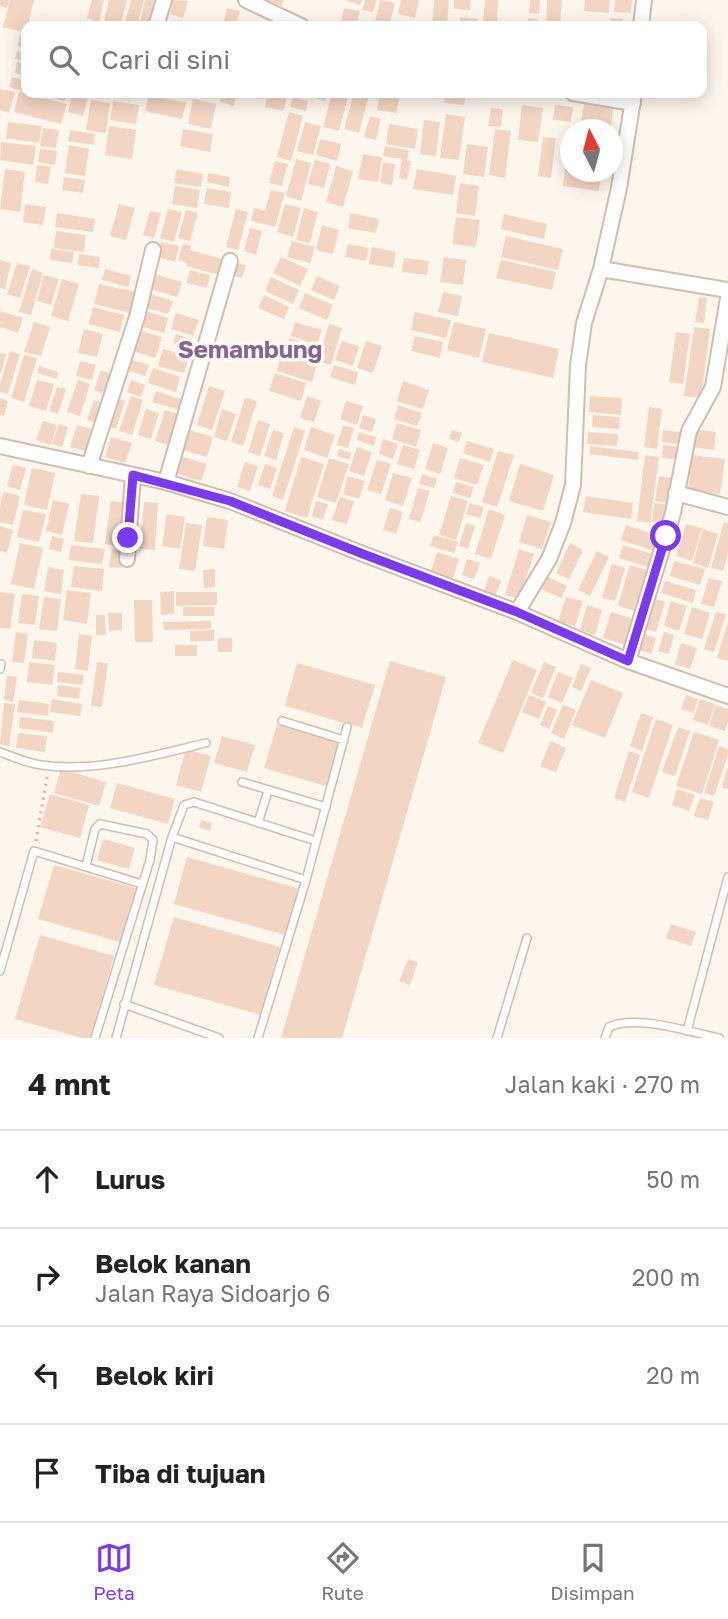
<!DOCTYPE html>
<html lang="id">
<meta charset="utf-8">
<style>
:root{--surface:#fff;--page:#f6f6f6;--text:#222;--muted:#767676;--line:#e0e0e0;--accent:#7c3aed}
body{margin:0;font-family:"Golos Text",sans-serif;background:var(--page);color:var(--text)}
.compass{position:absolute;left:560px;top:119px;width:63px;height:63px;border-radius:50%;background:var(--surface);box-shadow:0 4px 18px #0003;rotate:354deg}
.stop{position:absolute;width:21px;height:21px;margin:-16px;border:5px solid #7c3aed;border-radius:50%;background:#fff}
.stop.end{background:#7c3aed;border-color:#fff;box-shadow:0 2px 7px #0008}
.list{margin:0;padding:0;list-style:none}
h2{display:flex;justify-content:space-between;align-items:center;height:91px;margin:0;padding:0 28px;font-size:30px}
h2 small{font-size:23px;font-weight:400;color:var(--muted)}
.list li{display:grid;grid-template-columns:46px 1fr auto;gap:21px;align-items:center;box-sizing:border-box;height:98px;padding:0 28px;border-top:2px solid var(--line)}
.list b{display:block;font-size:26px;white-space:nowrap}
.list p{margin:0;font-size:23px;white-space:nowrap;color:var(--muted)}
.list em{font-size:23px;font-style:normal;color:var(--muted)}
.icon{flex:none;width:38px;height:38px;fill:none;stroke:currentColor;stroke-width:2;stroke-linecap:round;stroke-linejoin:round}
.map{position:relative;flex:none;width:728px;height:1038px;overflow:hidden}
.search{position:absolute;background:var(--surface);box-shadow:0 4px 18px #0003;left:21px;right:21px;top:21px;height:77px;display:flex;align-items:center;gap:18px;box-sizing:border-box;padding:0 24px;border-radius:14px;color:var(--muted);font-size:26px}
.sheet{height:483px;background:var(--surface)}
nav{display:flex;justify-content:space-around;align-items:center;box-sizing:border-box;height:98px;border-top:2px solid var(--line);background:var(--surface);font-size:19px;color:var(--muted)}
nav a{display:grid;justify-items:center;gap:4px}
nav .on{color:var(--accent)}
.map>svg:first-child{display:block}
.building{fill:#f3d5c3}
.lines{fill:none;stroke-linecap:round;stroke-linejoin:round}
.lane-casing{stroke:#d1beb0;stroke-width:10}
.street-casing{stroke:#d1beb0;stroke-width:18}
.path{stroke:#d9b8a5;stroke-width:3.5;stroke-dasharray:2 5;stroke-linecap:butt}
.lane{stroke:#fff;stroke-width:7}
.street{stroke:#fff;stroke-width:14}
.route{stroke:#7c3aed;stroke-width:9}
.labels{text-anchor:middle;stroke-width:7;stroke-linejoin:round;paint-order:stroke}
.quarter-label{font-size:24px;font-weight:bold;fill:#846695;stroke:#fffaf3}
</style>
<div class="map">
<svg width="728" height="1038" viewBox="0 0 728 1038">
<rect width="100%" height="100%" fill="#fdf6ec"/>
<!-- building -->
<path class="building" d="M0,0h9l-2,8 -7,-2z
M10,0h24l-8,33 -23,-6z
M92,0h12l-5,22 -12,-4z
M109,0h18l-7,26 -17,-1z
M131,0h13l-7,26h-13z
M145,0h14l-7,26h-13z
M173,0l15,1 -5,17 -13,-4z
M266,0h18l-2,6z
M344,0h18l-2,5z
M365,0h12l-4,12 -11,-2z
M380,0l15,3 -6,23h-15z
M401,0h18l-4,18 -17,-4z
M434,0h15l-2,26h-15z
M454,0h17l-1,10 -16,-1z
M485,0h13l-1,23 -14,-1z
M530,0h10l-1,14 -10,-1z
M547,0h15l-2,23 -14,-1z
M585,0h25l-1,13 -25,-2z
M615,0h17l-1,13 -17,-1z
M227,8l13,3 -4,15h-13z
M344,8l16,3 -4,15h-16z
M460,17l18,2 -1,7h-18z
M528,18l10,1 -1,7h-9z
M611,18l12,1 -1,7h-11z
M587,22l17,2v2h-17z
M20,35l6,1v13l-9,-3z
M17,51l9,2v9l-11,-3z
M17,62l9,3v11l-11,-3z
M12,77l14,4v11l-17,-5z
M0,89l15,3 -6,21 -9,-3z
M19,92l48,12 -6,20 -47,-12z
M34,93h33l-2,8z
M73,93h16l-6,23 -15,-4z
M115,93h24l-1,5z
M166,93h27l-2,6z
M222,93h15l-3,13 -14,-4z
M268,93h20l-5,18 -18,-4z
M312,93h15l-2,8 -14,-4z
M332,93h17l-10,38 -16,-4z
M354,93l15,2 -10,38 -15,-4z
M380,93h20l-4,20 -19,-3z
M445,93h21l-2,12 -20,-2z
M149,95l37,8 -4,16 -37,-8z
M293,97l15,4 -2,10 -16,-4z
M193,99l23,5 -5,25 -23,-5z
M91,100l19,3 -4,30 -20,-3z
M113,101l26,4 -3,19 -26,-4z
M584,104l29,4 -2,19 -30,-4z
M522,105l21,3 -5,34 -20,-2z
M555,105l18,2 -2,15 -18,-2z
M491,108l12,1 -2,18 -13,-1z
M289,112l14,4 -12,45 -14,-4z
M446,114l19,3 -6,43 -19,-2z
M370,116l11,3 -5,21 -12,-3z
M424,120l16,2 -4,34 -16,-2z
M8,122l34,4 -3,17 -33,-5z
M305,122l16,4 -8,29 -16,-4z
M389,124l29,5 -3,20 -29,-5z
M109,126l27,4 -4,29 -27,-4z
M43,128l16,2 -3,18 -16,-2z
M183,129l30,5 -3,18 -30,-6z
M495,129l16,2 -6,47 -16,-3z
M70,130l25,4 -1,11 -26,-4z
M543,137l13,1 -5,40 -13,-2z
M320,139l21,5 -4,17 -21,-6z
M1,142l35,4 -3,19 -33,-5z
M467,144l21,3 -4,30 -21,-3z
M69,145l20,4 -4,27 -20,-3z
M385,146l24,4 -2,11h4l-4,19 -8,-2 3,-19 -19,-3z
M40,149l17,2 -2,14 -17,-3z
M567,150h3v18l-5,-1z
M363,154l19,3 -4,25 -20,-3z
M296,159l15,4 -10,38 -15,-5z
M315,160l15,4 -6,24 -16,-4z
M275,161l13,3 -6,22 -13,-3z
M383,162l12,2 -3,21 -12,-2z
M37,165l14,2 -3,17 -13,-2z
M336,166l17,5 -10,36 -17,-5z
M5,169l20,3 -5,40 -20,-3z
M177,169l26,5 -2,13 -27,-4z
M417,169l39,7 -3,19 -40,-6z
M565,169l5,1v2l31,2 -2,17 -36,-5z
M208,173l22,4 -1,10 -22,-5z
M64,177l21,3 -2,13 -21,-3z
M460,183l19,3 -4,30 -19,-3z
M175,186l25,4 -3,18 -25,-4z
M207,188l24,4 -2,16 -25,-4z
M271,190l14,3 -10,34 -24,-6 3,-13 11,3z
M25,204l21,3 -3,18 -20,-3z
M119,204l16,4 -9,32 -16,-4z
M285,204l16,4 -8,29 -16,-5z
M304,208l14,4 -8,31 -14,-3z
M168,209l14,3 -8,30 -14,-4z
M236,209l12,3 -10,38 -12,-3z
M186,210l12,3 -8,28 -12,-3z
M150,211l11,2 -7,25 -11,-3z
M57,213l38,6 -2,13 -38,-5z
M351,213l28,6 -3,14 -28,-5z
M504,214l43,10 -3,15 -43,-10z
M456,217l24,3 -4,27 -24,-3z
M322,225l17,5 -6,24 -17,-4z
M250,228l12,3 -6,24 -12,-4z
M56,231l30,4 -2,17 -30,-4z
M506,236l57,13 -5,21 -57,-13z
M292,241l23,6 -5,16 -23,-6z
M161,242l18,4 -4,16 -18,-5z
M183,244l8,2 -1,4 36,10 -4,16 -36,-10 1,-3 -9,-3z
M348,244l21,4 -3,13 -21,-4z
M372,247l24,5 -3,16 -24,-4z
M51,249l23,3 -2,11 -22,-3z
M79,254l21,3 -1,11 -21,-3z
M281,257l27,12 -8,17 -27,-13z
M444,257l22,3 -3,25 -23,-3z
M404,258l25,3 -2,14 -25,-3z
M0,260l11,3 -6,26 -5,-1z
M501,260l55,12 -4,18 -56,-12z
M233,262l13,3 -4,13 -12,-3z
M17,263l13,3 -10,32 -13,-4z
M32,269l11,4 -12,42 -12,-3z
M105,269l26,7 -3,11 -26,-7z
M190,270l20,5 -3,13 -20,-5z
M154,274l28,8 -5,15 -27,-8z
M44,275l15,4 -8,26 -14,-4z
M317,276l23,10 -6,14 -23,-10z
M271,277l28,13 -6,14 -28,-13z
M62,279l17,5 -11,37 -17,-5z
M99,284l37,8 -5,21 -37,-9z
M443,292l19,4 -4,20 -20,-4z
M147,293l26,8 -5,13 -25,-7z
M305,293l28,12 -6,15 -28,-12z
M264,295l25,12 -5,12 -26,-11z
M699,297l8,1 -3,25 -9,-1z
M93,307l31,8 -4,17 -31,-8z
M142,310l26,8 -4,15 -27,-8z
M0,311l23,7 -5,15 -18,-6z
M415,312l36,8 -5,18 -35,-8z
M176,313l23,7 -6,16 -22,-7z
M34,322l16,5 -9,29 -17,-4z
M295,322l27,8 -5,15 -26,-9z
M454,322l32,7 -7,29 -32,-8z
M329,324l13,4 -11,37 -14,-4z
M694,327l16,2 -9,69 -17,-2z
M84,329l19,5 -6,23 -19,-4z
M137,330l25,7 -7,21 -25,-8z
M676,332l14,2 -7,50 -14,-2z
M489,333l70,16 -6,29 -71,-16z
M176,334l15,5 -2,8 -16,-4z
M415,336l28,6 -3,16 -29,-7z
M290,338l28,9 -3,11 -29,-8z
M342,341l17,5 -6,20 -18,-6z
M366,341l16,5 -9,27 -16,-5z
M163,349l26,8 -5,16 -26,-7z
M10,351l10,3 -12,40 -8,-2v-8z
M0,353l6,1 -5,19 -1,-1z
M282,353l35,11 -5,18 -35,-11z
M24,355l13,3 -13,44 -13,-4z
M129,359l20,6 -4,11 -19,-6z
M80,361l16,4 -4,15 -16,-4z
M334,365l24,7 -3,13 -25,-8z
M39,366l19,6 -1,7 -20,-6z
M153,368l27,9 -4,15 -28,-9z
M101,370l14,5 -6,20 -15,-5z
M275,373l31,10 -5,18 -32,-10z
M37,380l17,4 -8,27 -17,-5z
M78,380l12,4 -10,32 -13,-4z
M131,380l14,5 -4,12 -14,-5z
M403,381l26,9 -6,19 -26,-8z
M209,386l16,5 -13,39 -15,-5z
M57,387l9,2 -8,25 -9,-3z
M156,391l27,9 -3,10 -28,-8z
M131,396l12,4 -11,35 -13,-4z
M307,396l14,5 -7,21 -14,-4z
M590,396l32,2 -1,17 -32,-3z
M0,398l8,3 -4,15 -4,-1z
M118,398l7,3 -9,28 -6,-2z
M245,398l12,3 -14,45 -12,-4z
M94,400l11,4 -6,20 -12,-4z
M346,401l17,5 -6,19 -17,-6z
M398,405l24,8 -5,13 -23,-7z
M649,407l13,2 -5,40 -13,-2z
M146,409l13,4 -8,26 -13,-4z
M222,409l14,5 -9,27 -13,-4z
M165,410l17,5 -10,31 -17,-5z
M363,415l13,4 -4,13 -13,-4z
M593,415l27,2 -1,12 -27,-2z
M258,420l12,4 -10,32 -12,-4z
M43,421l14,4 -6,20 -15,-5z
M397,423l24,7 -5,17 -24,-8z
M59,424l9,3 -6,20 -10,-3z
M77,425l22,6 -7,22 -22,-6z
M343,425l11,3 -6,20 -11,-3z
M294,427l11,4 -22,69 -11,-4z
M311,427l24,8 -8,23 -23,-8z
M693,429l23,3 -2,18 -23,-3z
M189,430l24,7 -6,20 -24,-7z
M273,430l11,3 -8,27 -12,-4z
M452,430l10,3 -3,9 -10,-3z
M663,430l17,2 -2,12 -16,-2z
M359,432l17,5 -2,9 -17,-6z
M588,432l30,2 -1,12 -30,-2z
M111,437l21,6 -7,20 -20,-6z
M383,439l15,5 -5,15 -14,-5z
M467,441l27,8 -4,13 -27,-9z
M433,443l15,5 -8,26 -15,-5z
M403,445l17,5 -6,19 -17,-5z
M663,445l19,2 -2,13 -18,-2z
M590,446l49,6 -1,8 -48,-6z
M357,447l15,5 -8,24 -15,-5z
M339,449l13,4 -3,7 -12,-4z
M498,451l16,4 -17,52 -15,-5z
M645,455l14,2 -9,66 -13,-2z
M692,455l33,4 -5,35 -32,-4z
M180,456l27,8 -6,17 -27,-8z
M301,457l23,7 -17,54 -22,-7z
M329,458l20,6 -13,39 -19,-6z
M460,458l24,7 -7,20 -23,-7z
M377,460l14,4 -10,30 -14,-4z
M245,462l13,4 -8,25 -13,-4z
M265,464l12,4 -7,21 -12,-4z
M520,464l34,11 -11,36 -34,-10z
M13,465l13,3 -6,22 -13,-4z
M32,468l23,5 -8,37 -23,-5z
M393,473l19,5 -9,28 -18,-6z
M422,474l15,5 -3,9 -15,-4z
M348,476l17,5 -6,18 -16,-5z
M659,476l15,2 -3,26 -16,-3z
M456,482l18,5 -4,11 -17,-5z
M418,488l12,3 -10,31 -11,-3z
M4,492l16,4 -7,29 -13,-3v-16z
M81,494l18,2 -6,47 -19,-2z
M451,496l17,5 -12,39 -17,-5z
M586,496l47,7 -2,16 -48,-7z
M340,497l14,4 -7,23 -15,-4z
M53,500l16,4 -7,31 -16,-4z
M111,501l17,2 -6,44 -17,-3z
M316,501l12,3 -5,16 -11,-4z
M144,502l14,1 -3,47 -15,-1z
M470,503l14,4 -4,11 -14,-4z
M654,503l17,2 -3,19 -16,-2z
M390,508l13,4 -7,22 -13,-4z
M489,509l16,6 -14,44 -16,-5z
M23,510l23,4 -7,28 -22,-5z
M167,514l18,3 -5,32 -18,-3z
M527,515l24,7 -9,27 -23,-7z
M207,517l21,3 -4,29 -21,-3z
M724,522l4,1v31l-5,17 -12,-3z
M186,523l16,2 -7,46 -16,-2z
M466,523l9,3 -7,23 -9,-3z
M686,524l16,4 -10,33 -16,-5z
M626,525l35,12 -4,15 -36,-12z
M0,526l13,4 -6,23 -7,-2z
M703,529l15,5 -10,34 -15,-5z
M434,535l24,7 -4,11 -24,-7z
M52,536l12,3 -3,13 -12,-3z
M20,543l23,5 -9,41 -23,-5z
M570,543l13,7 -14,29 -13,-6z
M71,545l34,4 -3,15 -33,-4z
M623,545l29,9 -4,13 -29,-9z
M112,549l12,2 -3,17 -12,-1z
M519,549l15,5 -15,45 -14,-4z
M597,551l12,6 -19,39 -12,-6z
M437,552l22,7 -6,19 -22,-7z
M467,559l13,4 -6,16 -12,-4z
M674,561l31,8 -5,16 -30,-9z
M612,564l13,4 -10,33 -13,-3z
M630,565l21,6 -12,41 -21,-6z
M74,566l30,3 -2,22 -31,-4z
M48,567l16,3 -3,24 -17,-3z
M215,569v18l-11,1 -1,-18z
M489,576l12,4 -5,15 -12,-4z
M548,577l19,9 -6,12 -19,-9z
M709,578l13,3 -8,26 -13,-3z
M665,581l31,9 -3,13 -32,-10z
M67,590l24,3 -4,31 -24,-4z
M174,591v23l-13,1 -1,-23z
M0,592l15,2 -5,35 -10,-1z
M176,592h41v13l-41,1z
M22,594l17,2 -4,29 -17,-2z
M44,597l17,2 -4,32 -18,-2z
M566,597l17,4 -8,25 -17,-5z
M655,599l10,3 -9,30 -10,-3z
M134,600h18l1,42h-18z
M671,601l16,5 -8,25 -15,-5z
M587,605l15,5 -7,25 -15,-5z
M183,607h31v9h-31z
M692,607l18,6 -8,26 -18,-5z
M611,612l23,7 -8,26 -23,-7z
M716,612l10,2 -12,38 -10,-3z
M108,613h14v17l-13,1z
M96,615h9l1,20h-10z
M211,621v8l-47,1 -1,-8z
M727,624l1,1v36l-11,-3z
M214,630v11h-24v-10z
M16,632l12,2 -4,29 -12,-1z
M664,632l10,3 -5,19 -11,-3z
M79,634l13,2 -4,35 -13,-2z
M644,634l12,4 -5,16 -12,-4z
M218,638h14v14h-14z
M34,640l23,3 -2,18 -23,-3z
M681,643l16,5 -7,21 -15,-5z
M175,645h22v11h-22z
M513,660l24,10 -34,83 -25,-10z
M390,661l56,16 -104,361h-61z
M29,662l26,3 -3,20 -25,-3z
M97,662l11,1 -6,44 -11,-1z
M544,662l12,5 -13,31 -12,-5z
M297,663l78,22 -13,43 -77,-22z
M581,664l10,4 -10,23 -9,-4z
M58,672l26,3 -2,10 -25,-3z
M558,672l15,6 -11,25 -14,-6z
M7,676l10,1 -4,25 -9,-2z
M591,680l32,13 -18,45 -33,-13z
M58,685l23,3 -2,11 -22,-3z
M529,695l17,7 -7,17 -17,-7z
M686,695l12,4 -5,14 -12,-4z
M52,699l30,5 -2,12 -30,-4z
M700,699l15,5 -7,21 -15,-5z
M19,700l30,4 -1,12 -31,-4z
M4,703l11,1 -6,42 -9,-2z
M563,705l13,5 -12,29 -13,-6z
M716,705l12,4v12l-3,10 -16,-5z
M548,706l9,4 -8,19 -9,-4z
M641,713l12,4 -11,34 -12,-5z
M20,717l34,4 -1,12 -34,-5z
M656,719l17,6 -24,73 -17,-6z
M277,725l64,18 -12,44 -65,-19z
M678,727l12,4 -15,45 -13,-4z
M694,732l25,8 -17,54 -26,-8z
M18,733l29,3 -2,16 -29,-4z
M222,736l33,9 -8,27 -33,-9z
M551,741l15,7 -10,24 -16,-6z
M719,746l9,3v6l-14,41 -10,-3z
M186,749l25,7 -10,36 -25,-7z
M629,751l11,4 -15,47 -11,-4z
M727,768l1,1v20l-6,-1z
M61,769l45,13 -7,24 -45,-13z
M117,783l58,16 -7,25 -58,-16z
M677,789l18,6 -6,16 -17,-6z
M50,794l39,11 -9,33 -40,-11z
M700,798l14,4 -6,18 -14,-4z
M201,820l11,3 -2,8 -11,-4z
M103,839l32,9 -6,21 -32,-9z
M187,857l113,32 -15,46 -111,-31z
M54,865l85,24 -16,54 -85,-24z
M174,917l106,30 -19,68 -107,-30z
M671,924l25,8 -5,14 -25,-8z
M40,935l74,21 -23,82h-9l-67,-19z
M408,959l10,3 -8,23 -11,-4z"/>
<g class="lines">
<!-- lane casing -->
<g class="lane-casing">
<path id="lane" d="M0,669l1,-5
M282,721l62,19
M0,752c13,5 27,11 41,13 55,8 113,-10 165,-22
M242,782l84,25
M258,823l10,-32
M172,837l134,43
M86,866l9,-37 5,-5 47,10 6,6 -3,20 -55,178
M0,971l34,-120 108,33
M124,1004l95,34
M687,1031l41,-154
M116,1038l56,-201 12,-32 10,-3 122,39
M258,1038l48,-158 41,-153
M497,1038l30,-100
M605,1038l4,-11c26,-13 81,5 110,11"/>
</g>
<!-- street casing -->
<g class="street-casing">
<path id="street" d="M246,0l55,26
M156,26l8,-26
M641,26l3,-26
M573,93l60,10
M601,269l127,21
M0,446l166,36 64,19 133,53 154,58 111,49 100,35
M89,466l48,-149 16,-67
M166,482l64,-221
M676,493l52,14
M127,559l6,-84
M517,612l32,-53 14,-36 10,-38 5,-120 6,-42 17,-54 18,-81 15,-95
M628,661l45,-148 16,-82 24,-44 15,-89"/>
</g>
<!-- path -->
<path class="path" d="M36,841l11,-64"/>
<!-- lane -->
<use href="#lane" class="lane"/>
<!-- street -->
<use href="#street" class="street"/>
</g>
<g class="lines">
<!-- route -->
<path class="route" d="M128,538l5,-63 97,26 133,53 154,58 111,49 38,-125"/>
</g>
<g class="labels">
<!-- quarter labels -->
<g class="quarter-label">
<text x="250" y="358">Semambung</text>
</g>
</g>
</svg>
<svg class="compass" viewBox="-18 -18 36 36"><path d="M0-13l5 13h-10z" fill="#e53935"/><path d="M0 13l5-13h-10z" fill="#767676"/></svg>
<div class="stop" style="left:666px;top:536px"></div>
<div class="stop end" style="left:128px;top:538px"></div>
<div class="search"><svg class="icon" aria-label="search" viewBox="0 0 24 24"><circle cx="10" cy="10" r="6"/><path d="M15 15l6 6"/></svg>Cari di sini</div>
</div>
<section class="sheet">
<h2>4 mnt<small>Jalan kaki · 270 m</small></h2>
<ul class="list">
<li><svg class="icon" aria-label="ahead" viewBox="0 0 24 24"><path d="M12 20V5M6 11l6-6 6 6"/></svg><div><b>Lurus</b></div><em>50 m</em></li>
<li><svg class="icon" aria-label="right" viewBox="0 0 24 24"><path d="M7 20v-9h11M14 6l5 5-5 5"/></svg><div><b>Belok kanan</b><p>Jalan Raya Sidoarjo 6</p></div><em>200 m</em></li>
<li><svg class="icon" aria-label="left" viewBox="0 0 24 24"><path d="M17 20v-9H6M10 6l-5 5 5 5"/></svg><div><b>Belok kiri</b></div><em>20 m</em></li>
<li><svg class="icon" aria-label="arrive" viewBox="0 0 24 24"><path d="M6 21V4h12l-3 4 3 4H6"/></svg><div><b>Tiba di tujuan</b></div></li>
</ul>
</section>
<nav>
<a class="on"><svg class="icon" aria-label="map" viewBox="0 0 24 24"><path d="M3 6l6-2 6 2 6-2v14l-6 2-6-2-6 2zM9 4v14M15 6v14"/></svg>Peta</a>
<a><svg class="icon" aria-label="directions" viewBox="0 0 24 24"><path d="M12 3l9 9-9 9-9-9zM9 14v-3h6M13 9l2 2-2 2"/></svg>Rute</a>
<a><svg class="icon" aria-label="saved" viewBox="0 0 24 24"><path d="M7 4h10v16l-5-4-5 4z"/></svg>Disimpan</a>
</nav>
